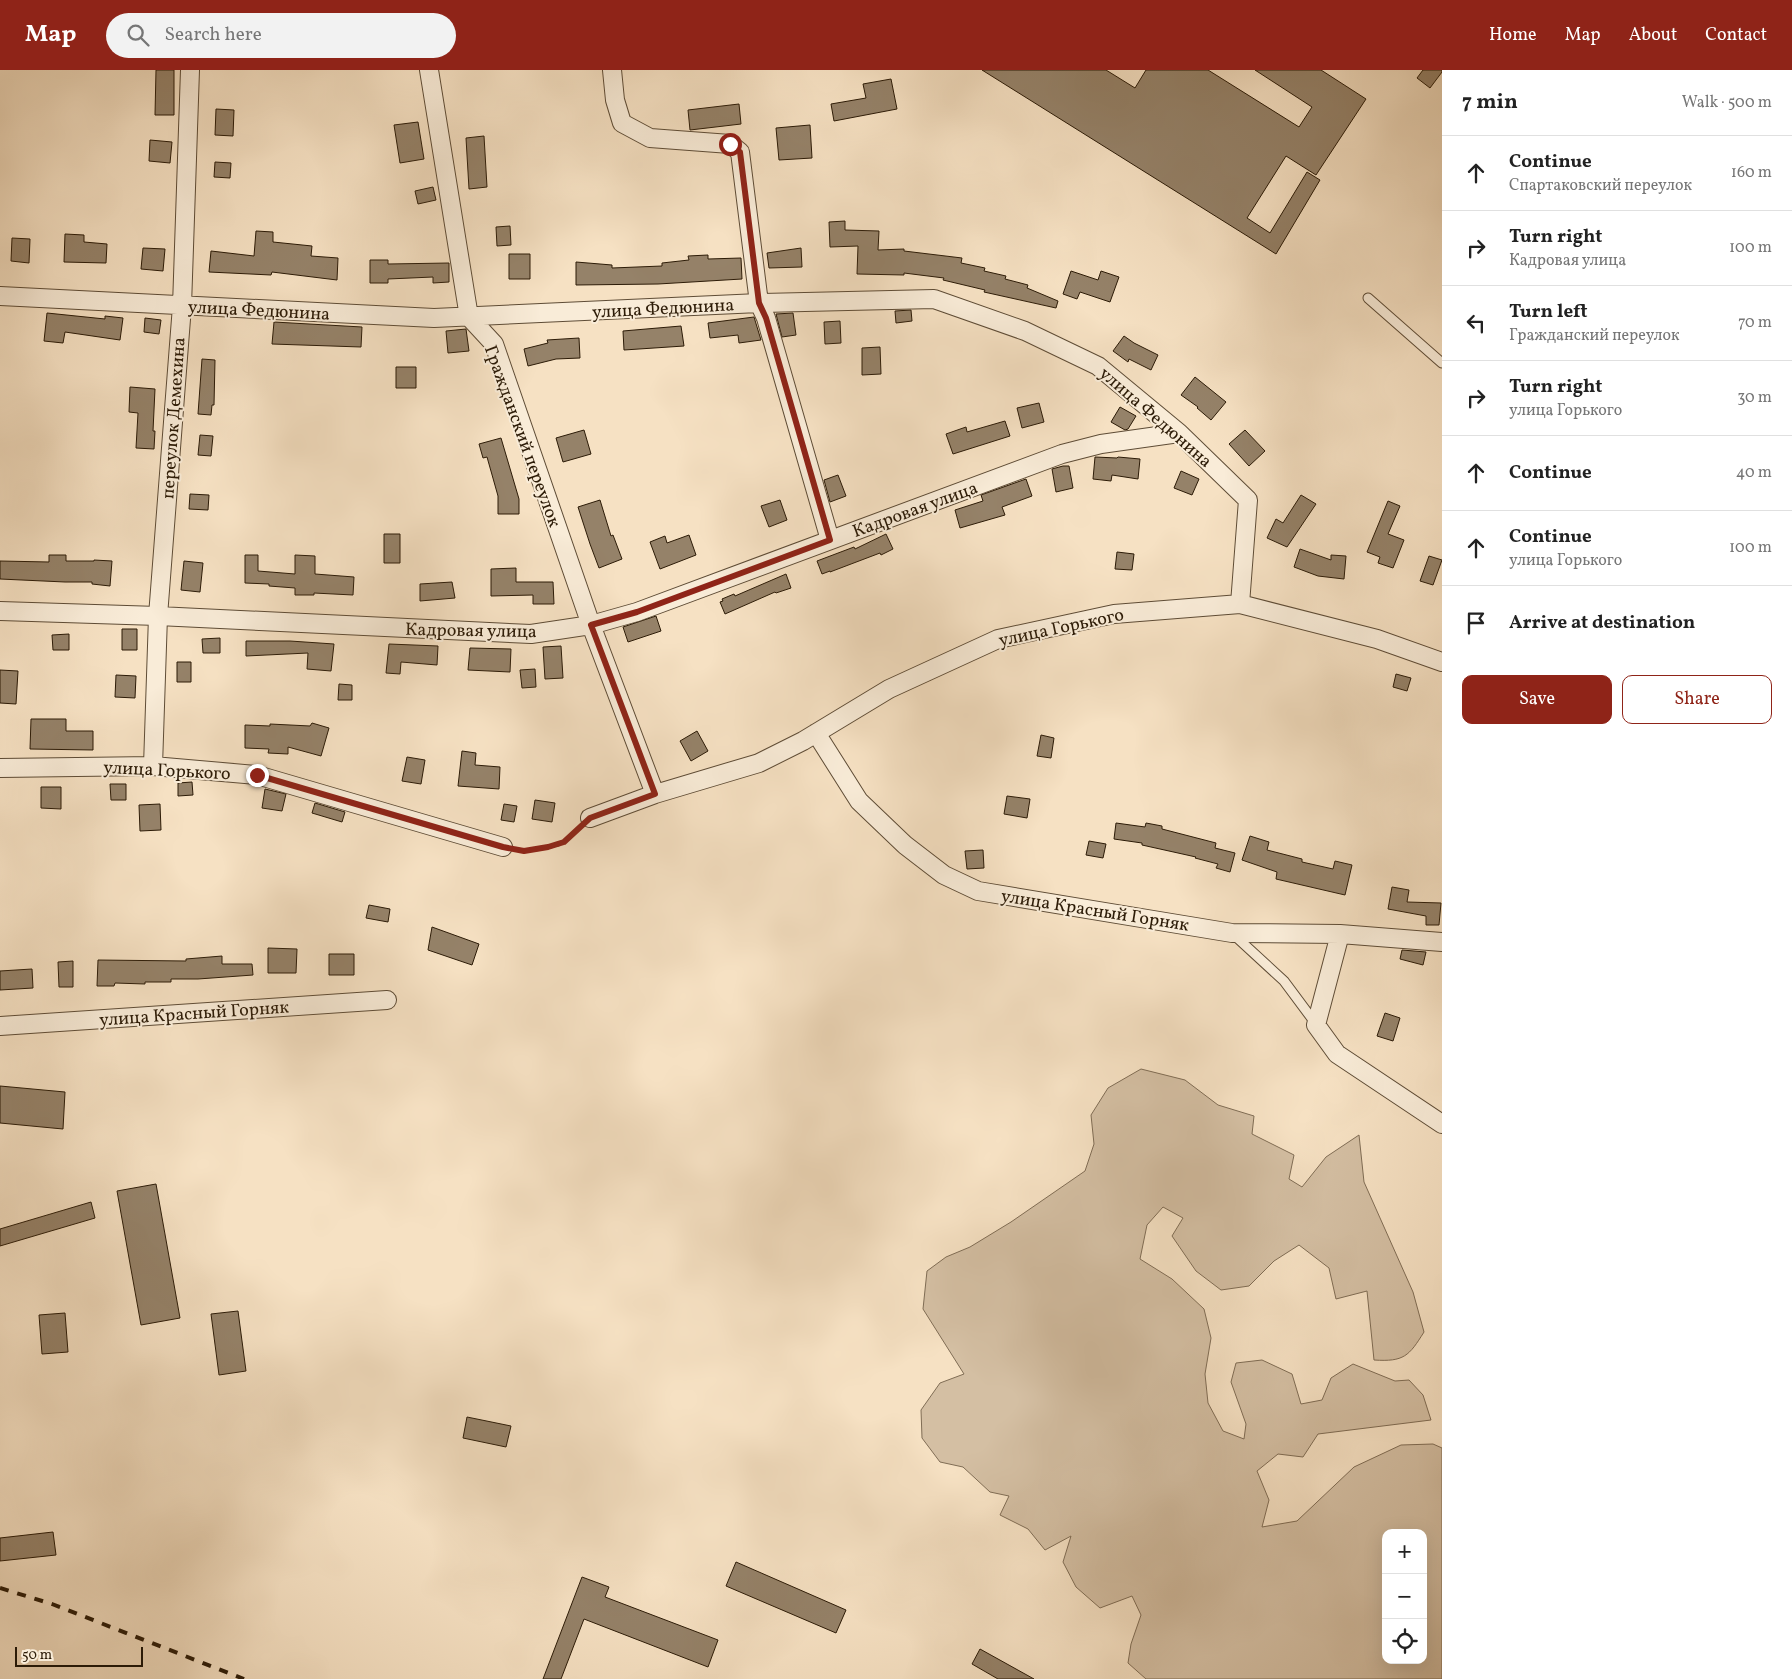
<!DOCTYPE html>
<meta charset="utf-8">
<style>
:root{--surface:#fff;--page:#f2f2f2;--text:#222;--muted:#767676;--line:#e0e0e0;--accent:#8f2418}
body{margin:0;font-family:Vollkorn,serif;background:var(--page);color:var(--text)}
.controls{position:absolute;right:15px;bottom:15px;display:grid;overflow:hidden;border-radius:10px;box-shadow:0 5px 20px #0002}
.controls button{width:45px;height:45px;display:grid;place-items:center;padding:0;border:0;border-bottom:1px solid var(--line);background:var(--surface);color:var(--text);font:25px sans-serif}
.scale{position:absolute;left:15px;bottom:12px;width:128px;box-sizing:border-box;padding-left:5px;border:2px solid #2c1b07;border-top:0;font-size:14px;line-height:18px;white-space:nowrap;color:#2c1b07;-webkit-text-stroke:4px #f9ecd8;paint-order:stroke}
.stop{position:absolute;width:15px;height:15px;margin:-11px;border:4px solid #8f2418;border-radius:50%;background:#fff}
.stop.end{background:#8f2418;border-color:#fff;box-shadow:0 1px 5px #0008}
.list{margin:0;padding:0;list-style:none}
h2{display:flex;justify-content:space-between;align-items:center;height:65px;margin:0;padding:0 20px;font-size:21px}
h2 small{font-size:16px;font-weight:400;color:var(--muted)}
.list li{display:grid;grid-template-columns:32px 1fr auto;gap:15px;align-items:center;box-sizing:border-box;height:75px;padding:0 20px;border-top:1px solid var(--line)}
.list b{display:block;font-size:19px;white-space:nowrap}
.list p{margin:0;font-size:16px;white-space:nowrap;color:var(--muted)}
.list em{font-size:16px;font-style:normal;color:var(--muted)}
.actions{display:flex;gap:10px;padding:15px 20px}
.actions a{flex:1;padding:11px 0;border:1px solid var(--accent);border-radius:10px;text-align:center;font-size:18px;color:var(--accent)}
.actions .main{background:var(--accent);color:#fff}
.icon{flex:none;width:28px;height:28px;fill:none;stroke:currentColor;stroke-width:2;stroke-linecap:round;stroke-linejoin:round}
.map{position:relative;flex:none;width:1442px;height:1609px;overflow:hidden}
header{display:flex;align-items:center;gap:30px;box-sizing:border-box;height:70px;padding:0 25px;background:var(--accent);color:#fff}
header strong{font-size:24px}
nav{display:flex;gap:28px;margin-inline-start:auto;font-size:18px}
.search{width:350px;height:45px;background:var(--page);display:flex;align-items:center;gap:12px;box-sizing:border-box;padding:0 18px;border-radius:28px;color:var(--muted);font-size:19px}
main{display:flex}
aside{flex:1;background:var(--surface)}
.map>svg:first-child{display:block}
.green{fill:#d4bfa3;stroke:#806d55;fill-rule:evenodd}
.building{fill:#958269;stroke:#2c1b07}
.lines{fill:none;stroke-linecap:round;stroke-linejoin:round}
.service-casing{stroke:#5e4c36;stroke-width:11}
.minor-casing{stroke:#5e4c36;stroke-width:20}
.path{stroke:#2c1b07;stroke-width:3;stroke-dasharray:4 2.5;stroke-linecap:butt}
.service{stroke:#f9ecd8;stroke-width:9}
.minor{stroke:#f9ecd8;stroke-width:18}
.rail{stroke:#2c1b07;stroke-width:4;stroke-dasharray:9 9;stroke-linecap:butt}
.route{stroke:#8f2418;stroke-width:6}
.labels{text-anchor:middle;stroke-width:4;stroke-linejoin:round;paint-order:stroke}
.street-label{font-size:18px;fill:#2c1b07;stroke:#f9ecd8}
</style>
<header>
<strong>Map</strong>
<div class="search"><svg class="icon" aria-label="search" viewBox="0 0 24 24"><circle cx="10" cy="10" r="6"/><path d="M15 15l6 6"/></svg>Search here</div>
<nav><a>Home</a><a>Map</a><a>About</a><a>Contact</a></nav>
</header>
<main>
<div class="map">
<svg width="1442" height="1609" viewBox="0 0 1442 1609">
<rect width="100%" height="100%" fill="#f6e1c3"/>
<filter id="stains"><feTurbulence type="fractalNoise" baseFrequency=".004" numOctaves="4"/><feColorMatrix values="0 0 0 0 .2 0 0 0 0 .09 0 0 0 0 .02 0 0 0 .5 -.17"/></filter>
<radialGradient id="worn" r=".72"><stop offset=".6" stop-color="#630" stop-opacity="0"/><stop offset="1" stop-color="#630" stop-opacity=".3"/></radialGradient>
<!-- green -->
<path class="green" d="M1141,999l44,11 33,25 36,11 -2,18 42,21 -5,24 13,8 24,-30 33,-22 5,47 49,110 11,40c-15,24 -20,30 -50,28l-7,-69 -31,8 -7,-31 -30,-23 -25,16 -25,25 -28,4 -25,-19 -24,-35 11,-18 -20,-11 -16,18 -7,34 32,20 32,30 7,29 -6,36 3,29 15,28 21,8 2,-15 -15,-42 5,-19 26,-3 30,14 9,30 21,-4 9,-22 22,-14 42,17 14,-1 14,15 8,25 -113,14 -15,23 -25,-3 -21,17 12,29 -7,27 35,-6 57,-54 47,-22 32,-1 9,4v231h-296l-18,-16 3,-19 10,-29 -9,-19 -32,12 -24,-21 -13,-25 8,-26 -26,14 -17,-21 -28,-14 9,-19 -19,-4 -27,-25 -23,-5 -18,-24 -1,-28 19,-27 24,-9 -41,-65 4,-38 19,-14 24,-10 41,-25 74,-51 9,-27 -3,-29 17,-27zM1386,1463h37v127h-37z"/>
<!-- building -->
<path class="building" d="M156,0h18v45h-19z
M982,0h124l29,18 11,-18h62l91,57 13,-20 -57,-37h66l45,29 -50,76 -30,-19 -39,62 23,15 37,-61 13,8 -44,74z
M1423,0h19v2l-12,16 -13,-10z
M891,9l6,30 -63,12 -3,-17 35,-6 -3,-14z
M739,34l2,20 -51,6 -2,-20z
M216,39l18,1 -1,26 -18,-1z
M418,52l6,37 -24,4 -6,-38z
M810,55l2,33 -33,2 -3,-32z
M484,66l3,51 -18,2 -3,-51z
M150,70l22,2 -2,21 -21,-2z
M215,92l16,1 -1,15 -16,-1z
M433,117l3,13 -18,4 -3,-13z
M845,151v9l34,1 -1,19 26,-1v2l58,7 -1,5 24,5 -1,3 22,5 -1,3 23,6 -1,3 31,13 -2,7 -72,-16 1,-2 -42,-10 1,-2 -40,-5v2l-47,-1 1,-28 -28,1 -1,-25z
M510,156l1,19 -14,1 -1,-19z
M256,161l17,1v10l39,4 -1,10 27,2 -1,22 -65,-8 -1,3 -62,-3 2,-21 43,5z
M65,164l19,1v7l23,2 -1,19 -42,-1z
M12,168l18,1 -1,24 -18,-2z
M143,178l22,1 -2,22 -22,-2z
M801,178l1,19 -33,1 -2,-15z
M509,184h21v25h-21z
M708,185v4l33,-1 1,21 -84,5 -82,1v-23l36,3v3l50,-2v-3l27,-3 -1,-4z
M370,190h18v4l61,-1v19l-16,1v-6l-45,2v4h-18z
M1071,201l27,9 3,-9 18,6 -9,25 -30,-10 -3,7 -14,-5z
M911,240l1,11 -16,2 -1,-12z
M47,243l58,6v-3l18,2 -3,22 -55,-8 -2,11 -19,-2z
M793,243l3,22 -14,2 -6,-23z
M754,247l7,23 -22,3 -1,-8 -28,3 -2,-15z
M145,248l16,2 -2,14 -15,-2z
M840,251l1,22 -16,1 -1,-22z
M274,252l88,5 -1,20 -89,-3z
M681,256l3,20 -60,4 -1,-19z
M466,259l3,22 -21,2 -2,-22z
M1124,266l10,7 24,12 -7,15 -22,-11 -1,3 -15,-11z
M579,268l1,20 -24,1 -28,7 -4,-17 24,-6 -1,-3z
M880,277l1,27 -19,1v-27z
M202,289l13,1 -1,45h-2l-1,10 -13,-1z
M396,297h20v21h-20z
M1195,307l31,25 -15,18 -14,-12 1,-1 -17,-12z
M130,317l25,2 -2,42h2l-1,18 -18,-1 2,-35 -9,-1z
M1039,333l5,19 -22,6 -5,-20z
M1120,337l16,9 -8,13 -3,1 -14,-8z
M1005,351l5,15 -57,18 -7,-20 20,-7 1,5z
M584,360l7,24 -28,8 -7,-24z
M1245,360l20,21 -16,15 -20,-22z
M200,365l13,1 -2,20 -13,-1z
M501,368l18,61v15h-21v-18l-11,-39 -4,1 -4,-14z
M1095,387l22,1 1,-1 22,2 -2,20 -26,-4 -1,6 -18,-2z
M1063,396h6l4,22 -17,4 -4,-23z
M1181,401l18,8 -7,16 -18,-7z
M838,405l8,21 -16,6 -6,-22z
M1026,409l6,17 -30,11 3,8 -45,13 -5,-18 28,-9 -2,-6z
M190,424l19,1 -1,15 -19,-1z
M1301,425l15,9 -29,43 -20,-9 9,-19 7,4z
M600,430l11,36 2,-1 9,24 -23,9 -9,-24 -12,-37z
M780,430l7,20 -18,7 -8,-21z
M1388,431l12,5 -12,28 16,6 -11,28 -15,-5 2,-6 -13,-5z
M384,464h16v29h-16z
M886,464l7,15 -12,6 -1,-2 -50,19v-1l-8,3 -5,-13 37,-14 1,2z
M689,465l7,20 -36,14 -10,-27 15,-6 2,7z
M1300,479l31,11v-5l15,1 -2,23 -26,-3 -24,-9z
M1117,482l17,2 -2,16 -17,-1z
M49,485h17v6h28v-1l18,1 -2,25 -18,-2v-2h-27l-65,-3v-18l49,1z
M245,485h13v16l37,3v-19l20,1v18l39,3 -1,18 -39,-2v2h-19v-7l-26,-2v-2l-24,-1z
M1429,486l13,4 -9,25 -13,-4z
M184,491l19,2 -3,29 -19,-2z
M516,498v14h37l1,22h-21v-9l-42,1v-27z
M786,504l5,14 -15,5 -1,-1 -50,22 -5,-12 3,-1 -1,-2 12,-5 1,2z
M452,512l3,16 -35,3v-17z
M656,546l5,15 -33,11 -5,-15z
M122,559h15v21h-15z
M69,564v16h-16l-1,-15z
M220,568v15h-17l-1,-14z
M246,571h44l44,3 -3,27 -24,-2 1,-16 -62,3z
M389,574l49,2 -1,19 -36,-3 -1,12 -14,-1z
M561,576l2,32 -18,1 -2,-32z
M470,578l41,1 -1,23 -42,-2z
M177,592h14v20h-14z
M535,599l1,18 -14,1 -2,-18z
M0,600l18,1 -2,33 -16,-1z
M1396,604l15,4 -4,13 -14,-4z
M116,605l20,1 -1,22 -20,-1z
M339,614l13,1v15h-14z
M31,649h35v12h27v19l-63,-1z
M312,653l17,5 -8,28 -33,-9v7l-20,-1 1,-4 -24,-1v-23l25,1v-2l40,2z
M697,661l11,20 -17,10 -11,-20z
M1041,665l13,3 -3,20 -14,-2z
M462,681l14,2 -1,12 25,2 -1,22 -41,-3z
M407,687l18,3 -4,24 -19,-3z
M192,712l1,13 -15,1v-13z
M110,714h16v16h-15z
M41,717h20v22l-20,-1z
M265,719l21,5 -4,17 -20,-3z
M1007,726l23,3 -3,19 -23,-4z
M535,730l20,3 -3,19 -20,-3z
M315,733l30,9 -3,10 -30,-9z
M160,734l1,26 -21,1 -1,-26z
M504,734l13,2 -3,16 -13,-2z
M1116,753l29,4 1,-4 16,3v3l54,14 -1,5 20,5 -5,19 -14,-4 2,-4 -23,-6 1,-1 -54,-12v-2l-28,-4z
M1250,766l19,6 -2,8 35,9v3l31,7 2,-8 17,4 -7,30 -69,-16 1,-7 -35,-12z
M1089,771l17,3 -3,14 -17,-3z
M983,780l1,18 -17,1 -2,-18z
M1392,817l17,3 -2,12 34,1 -2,22h-13v-9l-38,-7z
M369,835l21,4 -2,13 -22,-4z
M432,857l47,17 -7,21 -44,-15z
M268,878l29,1 -1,24h-28z
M1402,880l24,2 -3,13 -23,-6z
M329,884h25v21h-25z
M222,886v8h30l1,11 -55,4h-27v3h-26v2l-30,-1 -1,3h-17l1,-26 88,1v-2z
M73,891v26h-14l-1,-25z
M32,899l1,19 -33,2v-19z
M1385,943l15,5 -7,23 -16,-5z
M0,1016l65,6 -2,37 -63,-6z
M156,1114l24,134 -39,7 -24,-134z
M91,1132l4,16 -95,28v-17z
M238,1241l8,60 -27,4 -8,-61z
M65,1243l3,39 -26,2 -3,-39z
M467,1347l44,9 -5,21 -43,-9z
M53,1462l3,23 -56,6v-23z
M736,1492l110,48 -10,23 -110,-47z
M582,1507l27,10 -4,10 113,43 -10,27 -124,-48 -23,60h-18z
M980,1579l54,30h-36l-26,-15z"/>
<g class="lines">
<!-- service casing -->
<g class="service-casing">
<path id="service" d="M1368,228l74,65
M1234,865l50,46 32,43"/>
</g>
<!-- minor casing -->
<g class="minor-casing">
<path id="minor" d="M429,0l40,247 25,27 97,281 64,169
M612,0l3,30 7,23 28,15 80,6 10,8 19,151 7,15 64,222
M0,226l434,22 325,-15 175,-4 91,32 73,35 81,67 69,67 -8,104
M0,541l158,5 373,18 60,-9 46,-13 425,-158 39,-10 78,-11
M816,663l43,68 46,44 39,30 34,16 254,42 108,1 102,8
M153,696l5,-150 24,-310 8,-236
M0,698l153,-2 104,9 246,72
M590,748l65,-24 104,-31 44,-22 86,-52 109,-50 116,-25 126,-10 137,35 65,23
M1340,864l-24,91 21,29 105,70
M0,956l387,-26"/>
</g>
<!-- path -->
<path class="path" d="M518,780c13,2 33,-2 45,-7 5,-3 11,-9 15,-14"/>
<!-- service -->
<use href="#service" class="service"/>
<!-- minor -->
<use href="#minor" class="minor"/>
<!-- rail -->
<path class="rail" d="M0,1518l52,16 192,75"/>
</g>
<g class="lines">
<!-- route -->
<path class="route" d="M257,705l246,72 21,4 24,-4 16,-5 26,-24 65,-24 -64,-169 46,-13 193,-72 -64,-222 -7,-15 -19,-151 -10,-8"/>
</g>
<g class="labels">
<!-- street labels -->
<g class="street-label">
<text transform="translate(663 238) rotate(-3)" y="6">улица Федюнина</text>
<text transform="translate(259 240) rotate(3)" y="6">улица Федюнина</text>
<text transform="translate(1156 347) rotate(41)" y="6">улица Федюнина</text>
<text transform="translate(173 348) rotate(-86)" y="6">переулок Демехина</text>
<text transform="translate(523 366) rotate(70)" y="6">Гражданский переулок</text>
<text transform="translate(915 439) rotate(-20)" y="6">Кадровая улица</text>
<text transform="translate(1061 557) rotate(-12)" y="6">улица Горького</text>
<text transform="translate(471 560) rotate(1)" y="6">Кадровая улица</text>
<text transform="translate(167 700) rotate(3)" y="6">улица Горького</text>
<text transform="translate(1095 840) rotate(9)" y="6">улица Красный Горняк</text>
<text transform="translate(194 943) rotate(-4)" y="6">улица Красный Горняк</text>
</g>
</g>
<rect width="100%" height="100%" filter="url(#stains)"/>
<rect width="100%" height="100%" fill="url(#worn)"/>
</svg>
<div class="controls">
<button>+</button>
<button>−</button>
<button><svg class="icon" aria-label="locate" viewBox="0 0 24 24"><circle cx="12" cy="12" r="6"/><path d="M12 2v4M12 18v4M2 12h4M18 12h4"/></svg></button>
</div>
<div class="scale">50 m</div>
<div class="stop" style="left:730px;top:74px"></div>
<div class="stop end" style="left:257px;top:705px"></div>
</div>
<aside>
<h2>7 min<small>Walk · 500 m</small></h2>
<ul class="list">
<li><svg class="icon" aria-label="ahead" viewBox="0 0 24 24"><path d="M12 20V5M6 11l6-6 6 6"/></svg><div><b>Continue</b><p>Спартаковский переулок</p></div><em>160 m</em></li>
<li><svg class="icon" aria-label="right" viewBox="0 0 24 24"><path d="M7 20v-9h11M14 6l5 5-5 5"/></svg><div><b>Turn right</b><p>Кадровая улица</p></div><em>100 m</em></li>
<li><svg class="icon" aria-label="left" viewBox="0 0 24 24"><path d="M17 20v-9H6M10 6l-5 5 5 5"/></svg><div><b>Turn left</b><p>Гражданский переулок</p></div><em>70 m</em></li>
<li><svg class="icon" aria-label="right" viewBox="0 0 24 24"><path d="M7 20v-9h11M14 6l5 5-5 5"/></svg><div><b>Turn right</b><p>улица Горького</p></div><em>30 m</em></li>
<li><svg class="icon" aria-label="ahead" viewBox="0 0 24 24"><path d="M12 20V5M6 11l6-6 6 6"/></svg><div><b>Continue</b></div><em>40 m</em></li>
<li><svg class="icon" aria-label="ahead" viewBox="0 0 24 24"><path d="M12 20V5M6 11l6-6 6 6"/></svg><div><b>Continue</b><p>улица Горького</p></div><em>100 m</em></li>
<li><svg class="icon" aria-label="arrive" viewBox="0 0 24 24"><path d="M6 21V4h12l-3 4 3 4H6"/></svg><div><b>Arrive at destination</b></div></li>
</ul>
<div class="actions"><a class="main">Save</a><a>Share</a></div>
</aside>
</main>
